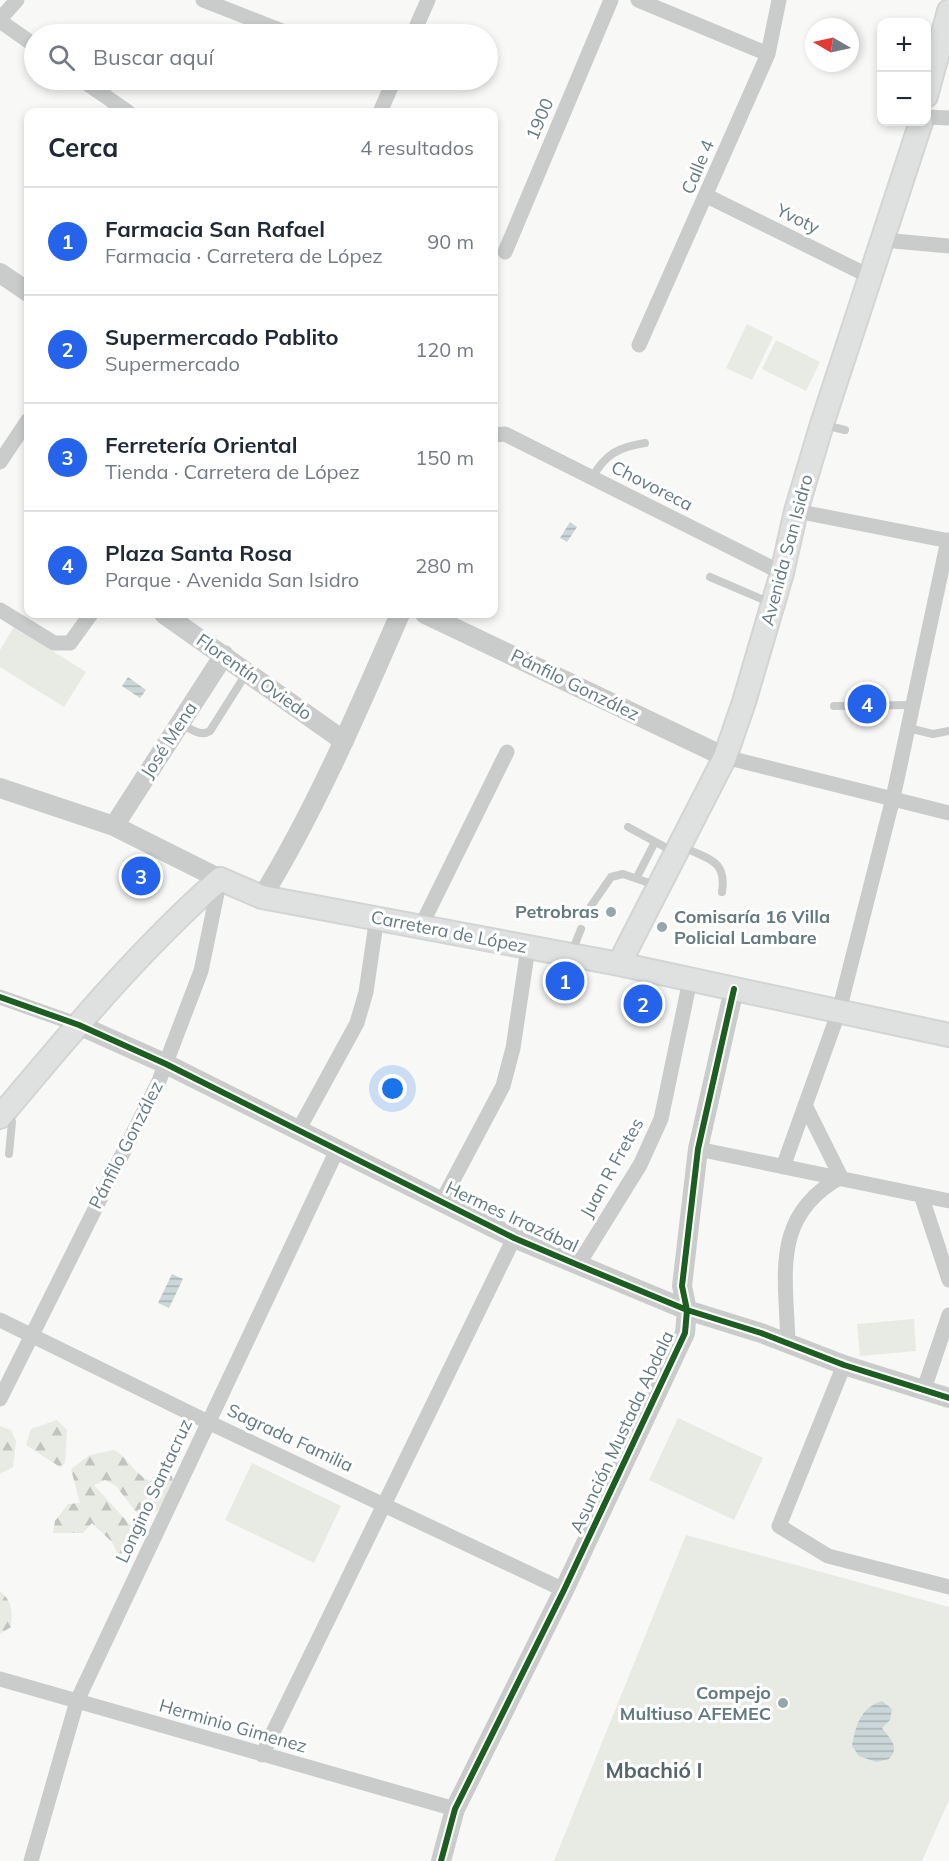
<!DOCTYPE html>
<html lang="es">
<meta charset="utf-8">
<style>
:root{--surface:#fff;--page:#f2f2f3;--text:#1f2937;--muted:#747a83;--line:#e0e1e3;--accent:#2563eb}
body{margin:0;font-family:Mulish,sans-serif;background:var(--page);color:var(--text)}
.controls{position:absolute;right:18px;top:18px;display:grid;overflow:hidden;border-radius:12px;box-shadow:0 3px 9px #0003}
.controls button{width:54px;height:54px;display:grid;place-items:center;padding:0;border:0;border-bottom:2px solid var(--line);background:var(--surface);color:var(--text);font:30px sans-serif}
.compass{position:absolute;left:805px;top:18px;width:54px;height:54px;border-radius:50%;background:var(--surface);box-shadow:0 3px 9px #0003;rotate:279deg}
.you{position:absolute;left:393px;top:1089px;width:21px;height:21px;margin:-15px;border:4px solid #fff;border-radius:50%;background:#1a73e8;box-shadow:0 0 0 9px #1a73e833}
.badge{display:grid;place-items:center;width:39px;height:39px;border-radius:50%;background:var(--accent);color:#fff;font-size:20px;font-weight:700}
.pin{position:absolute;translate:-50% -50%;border:3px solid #fff;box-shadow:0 2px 6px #0006}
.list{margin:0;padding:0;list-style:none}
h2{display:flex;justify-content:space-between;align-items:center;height:78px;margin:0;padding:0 24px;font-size:26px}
h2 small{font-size:20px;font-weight:400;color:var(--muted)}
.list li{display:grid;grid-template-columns:39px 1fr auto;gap:18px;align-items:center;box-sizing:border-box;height:108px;padding:0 24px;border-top:2px solid var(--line)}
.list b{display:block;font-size:22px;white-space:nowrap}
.list p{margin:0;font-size:20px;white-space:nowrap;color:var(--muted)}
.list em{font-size:20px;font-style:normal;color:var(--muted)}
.icon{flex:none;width:33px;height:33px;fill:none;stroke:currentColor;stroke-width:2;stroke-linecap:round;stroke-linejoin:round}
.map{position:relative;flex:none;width:949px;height:1861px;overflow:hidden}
.search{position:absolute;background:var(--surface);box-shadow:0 3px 9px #0003;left:24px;top:24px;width:474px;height:66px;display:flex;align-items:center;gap:15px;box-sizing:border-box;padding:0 21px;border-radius:33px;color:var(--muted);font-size:22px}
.panel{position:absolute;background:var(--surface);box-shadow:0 3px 9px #0003;left:24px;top:108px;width:474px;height:510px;border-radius:12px}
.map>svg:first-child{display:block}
.grass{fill:#e8eae4}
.forest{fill:url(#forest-firs)}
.water{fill:url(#water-rules)}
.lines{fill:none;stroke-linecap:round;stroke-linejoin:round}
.secondary-casing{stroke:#d3d5d5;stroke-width:26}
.service{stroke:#cacccc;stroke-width:8}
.minor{stroke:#cacccc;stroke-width:15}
.tertiary{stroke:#cacccc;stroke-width:20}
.secondary{stroke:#dfe0e0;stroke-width:22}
.cycleway-casing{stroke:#fff;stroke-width:10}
.cycleway{stroke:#1b5e20;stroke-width:6}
.poi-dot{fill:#97a6aa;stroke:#fff;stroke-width:2}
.labels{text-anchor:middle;stroke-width:6;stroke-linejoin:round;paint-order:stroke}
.street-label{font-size:18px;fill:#637a81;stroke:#fff}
.poi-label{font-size:18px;font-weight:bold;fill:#637a81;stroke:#fff;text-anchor:end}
.quarter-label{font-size:21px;font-weight:bold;fill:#55676c;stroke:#fff}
</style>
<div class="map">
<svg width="949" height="1861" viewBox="0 0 949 1861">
<defs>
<pattern id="forest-firs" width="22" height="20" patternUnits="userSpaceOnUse" patternTransform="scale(1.5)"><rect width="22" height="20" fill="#e8eae4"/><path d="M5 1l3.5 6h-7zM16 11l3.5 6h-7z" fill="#c0c3be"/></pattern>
<pattern id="water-rules" width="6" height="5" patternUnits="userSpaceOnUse" patternTransform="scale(1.5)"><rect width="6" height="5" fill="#cad6d7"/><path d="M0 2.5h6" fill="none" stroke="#a8b3b4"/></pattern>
</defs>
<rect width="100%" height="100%" fill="#f8f8f7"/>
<!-- grass -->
<path class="grass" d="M747,324l26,13 -21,43 -26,-12z
M776,340l44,22 -14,29 -44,-22z
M14,627l72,45 -22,35 -64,-40v-17z
M914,1319l2,32 -56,5 -3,-32z
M678,1418l85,40 -29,62 -85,-40z
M252,1463l89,43 -27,57 -89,-43z
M686,1535l263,72v193l-27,61h-368z"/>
<!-- forest -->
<path class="forest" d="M57,1420l10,10 -2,33 -5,4 -34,-22 5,-16z
M0,1426l11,4 5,11 -3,26 -13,7z
M114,1450c15,8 20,24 36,31l10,-6 12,1 2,11 -2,13 -20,14 -13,2 -23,-30 -11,-6 -11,5 42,46 1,13 -9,10 -11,-1 -5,-11 -20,-19 -9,10h-30l2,-12 13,-17 12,-1 -9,-34 19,-14z
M0,1591c13,11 12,20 11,36l-11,7z"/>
<!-- water -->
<path class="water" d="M570,522l7,5 -10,15 -7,-4z
M128,677l18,13 -6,8 -18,-12z
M172,1274l11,5 -14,29 -11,-5z
M882,1701l10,8 -2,11 -8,8c7,10 19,18 7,31l-13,3 -17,-6 -7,-10c4,-21 8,-38 30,-45z"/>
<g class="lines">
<!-- secondary casing -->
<g class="secondary-casing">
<path id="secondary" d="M926,96l23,-85
M619,964l106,-207 19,-55 38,-129 14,-62 26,-87 99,-302
M0,1117c69,-82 139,-167 220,-238l42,18 357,67 330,71"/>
</g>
<!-- service -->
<path class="service" d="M824,425l21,5
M592,478c13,-24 27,-31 53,-35
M710,577l61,26
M834,706l79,-1
M182,724c9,5 18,13 28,7l36,-57
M908,728l25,6 16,-3
M628,827l46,25
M683,847c25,12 44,13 39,45
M637,877l18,-35
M591,906l20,-29 12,-3 35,12
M571,954l10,-25
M9,1154l3,-32 -3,-11"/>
<!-- minor -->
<path class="minor" d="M203,0l87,34
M638,0l130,54
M0,19l17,-19
M0,21l34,24
M413,34l15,-34
M82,80l46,32
M380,112l14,-32
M926,117l23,1
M707,196l164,81
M883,240l66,6
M505,252l106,-252
M639,345l129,-291 11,-54
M494,435l11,-1 277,139
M0,462l28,-42
M796,511l153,30
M0,610l54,33h16l21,-29
M725,757l224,56
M421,926l86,-174
M0,997l79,28
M299,1129l58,-106 9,-31 11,-75
M698,1149l251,52
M783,1167l56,-156 54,-213 55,-258
M921,1195l28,85
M442,1201l61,-115 10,-38 15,-100
M578,1265l62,-100 21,-46 29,-139
M0,1320l208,102 356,168
M788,1343c-2,-69 -17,-127 53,-166l-36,-72
M844,1365l-65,161 49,30 121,31
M924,1389l25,-74
M0,1399l159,-318 42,-110 19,-92
M0,1679l455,130
M262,1755l252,-517
M31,1861l46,-160 261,-553"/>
<!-- tertiary -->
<path class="tertiary" d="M0,273l28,19
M164,614l180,127
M425,614l300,143
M0,788l114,38 106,53
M114,826l110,-171
M262,897c55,-90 96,-187 138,-283
M79,1025l87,39 348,174 173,72 74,23 83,32 105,33
M441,1861l14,-52 109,-219 121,-257 2,-23 -5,-24 16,-137 36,-160"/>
<!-- secondary -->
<use href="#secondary" class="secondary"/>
<!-- cycleway casing -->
<g class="cycleway-casing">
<path id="cycleway" d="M0,997l79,28 87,39 348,174 64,27 109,45 74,23 83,32 105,33
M441,1861l14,-52 109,-219 121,-257 2,-23 -5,-24 16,-137 36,-160"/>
</g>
<!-- cycleway -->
<use href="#cycleway" class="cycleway"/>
</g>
<!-- markers -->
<g class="poi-dot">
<circle cx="611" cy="912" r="6"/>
<circle cx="662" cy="927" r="6"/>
<circle cx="783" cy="1703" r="6"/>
</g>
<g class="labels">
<!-- street labels -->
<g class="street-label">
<text transform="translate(540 119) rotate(-67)" y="6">1900</text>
<text transform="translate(698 167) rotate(-67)" y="6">Calle 4</text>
<text transform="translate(798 219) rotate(26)" y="6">Yvoty</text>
<text transform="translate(652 486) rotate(27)" y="6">Chovoreca</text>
<text transform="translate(787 550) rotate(-75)" y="6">Avenida San Isidro</text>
<text transform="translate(254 677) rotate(35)" y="6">Florentín Oviedo</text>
<text transform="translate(575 685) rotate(26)" y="6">Pánfilo González</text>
<text transform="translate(169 740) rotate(-57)" y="6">José Mena</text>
<text transform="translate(449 932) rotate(11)" y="6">Carretera de López</text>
<text transform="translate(126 1145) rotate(-63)" y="6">Pánfilo González</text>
<text transform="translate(612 1168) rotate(-61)" y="6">Juan R Fretes</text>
<text transform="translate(512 1217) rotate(25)" y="6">Hermes Irrazábal</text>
<text transform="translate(622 1432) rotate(-65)" y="6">Asunción Mustada Abdala</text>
<text transform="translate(290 1438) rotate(25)" y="6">Sagrada Familia</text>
<text transform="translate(154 1491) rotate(-65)" y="6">Longino Santacruz</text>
<text transform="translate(233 1726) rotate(16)" y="6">Herminio Gimenez</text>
</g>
<!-- poi labels -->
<g class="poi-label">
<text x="599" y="918">Petrobras</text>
<text x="674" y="923" text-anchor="start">Comisaría 16 Villa<tspan x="674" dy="21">Policial Lambare</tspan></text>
<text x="771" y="1699">Compejo<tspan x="771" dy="21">Multiuso AFEMEC</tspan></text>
</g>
<!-- quarter labels -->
<g class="quarter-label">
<text x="654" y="1778">Mbachió I</text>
</g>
</g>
</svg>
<div class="controls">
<button>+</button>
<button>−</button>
</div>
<svg class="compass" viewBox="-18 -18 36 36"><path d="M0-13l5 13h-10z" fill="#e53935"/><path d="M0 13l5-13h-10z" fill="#747a83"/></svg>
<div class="you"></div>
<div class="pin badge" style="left:565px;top:981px">1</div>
<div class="pin badge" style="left:643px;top:1004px">2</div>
<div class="pin badge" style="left:141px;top:876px">3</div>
<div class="pin badge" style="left:867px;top:704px">4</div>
<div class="search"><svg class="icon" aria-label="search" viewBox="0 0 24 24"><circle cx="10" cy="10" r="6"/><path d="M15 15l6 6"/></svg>Buscar aquí</div>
<section class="panel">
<h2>Cerca<small>4 resultados</small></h2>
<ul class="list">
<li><span class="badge">1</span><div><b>Farmacia San Rafael</b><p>Farmacia · Carretera de López</p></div><em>90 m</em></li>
<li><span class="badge">2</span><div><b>Supermercado Pablito</b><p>Supermercado</p></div><em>120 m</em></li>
<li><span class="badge">3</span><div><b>Ferretería Oriental</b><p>Tienda · Carretera de López</p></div><em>150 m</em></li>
<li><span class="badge">4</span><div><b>Plaza Santa Rosa</b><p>Parque · Avenida San Isidro</p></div><em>280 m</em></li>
</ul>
</section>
</div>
